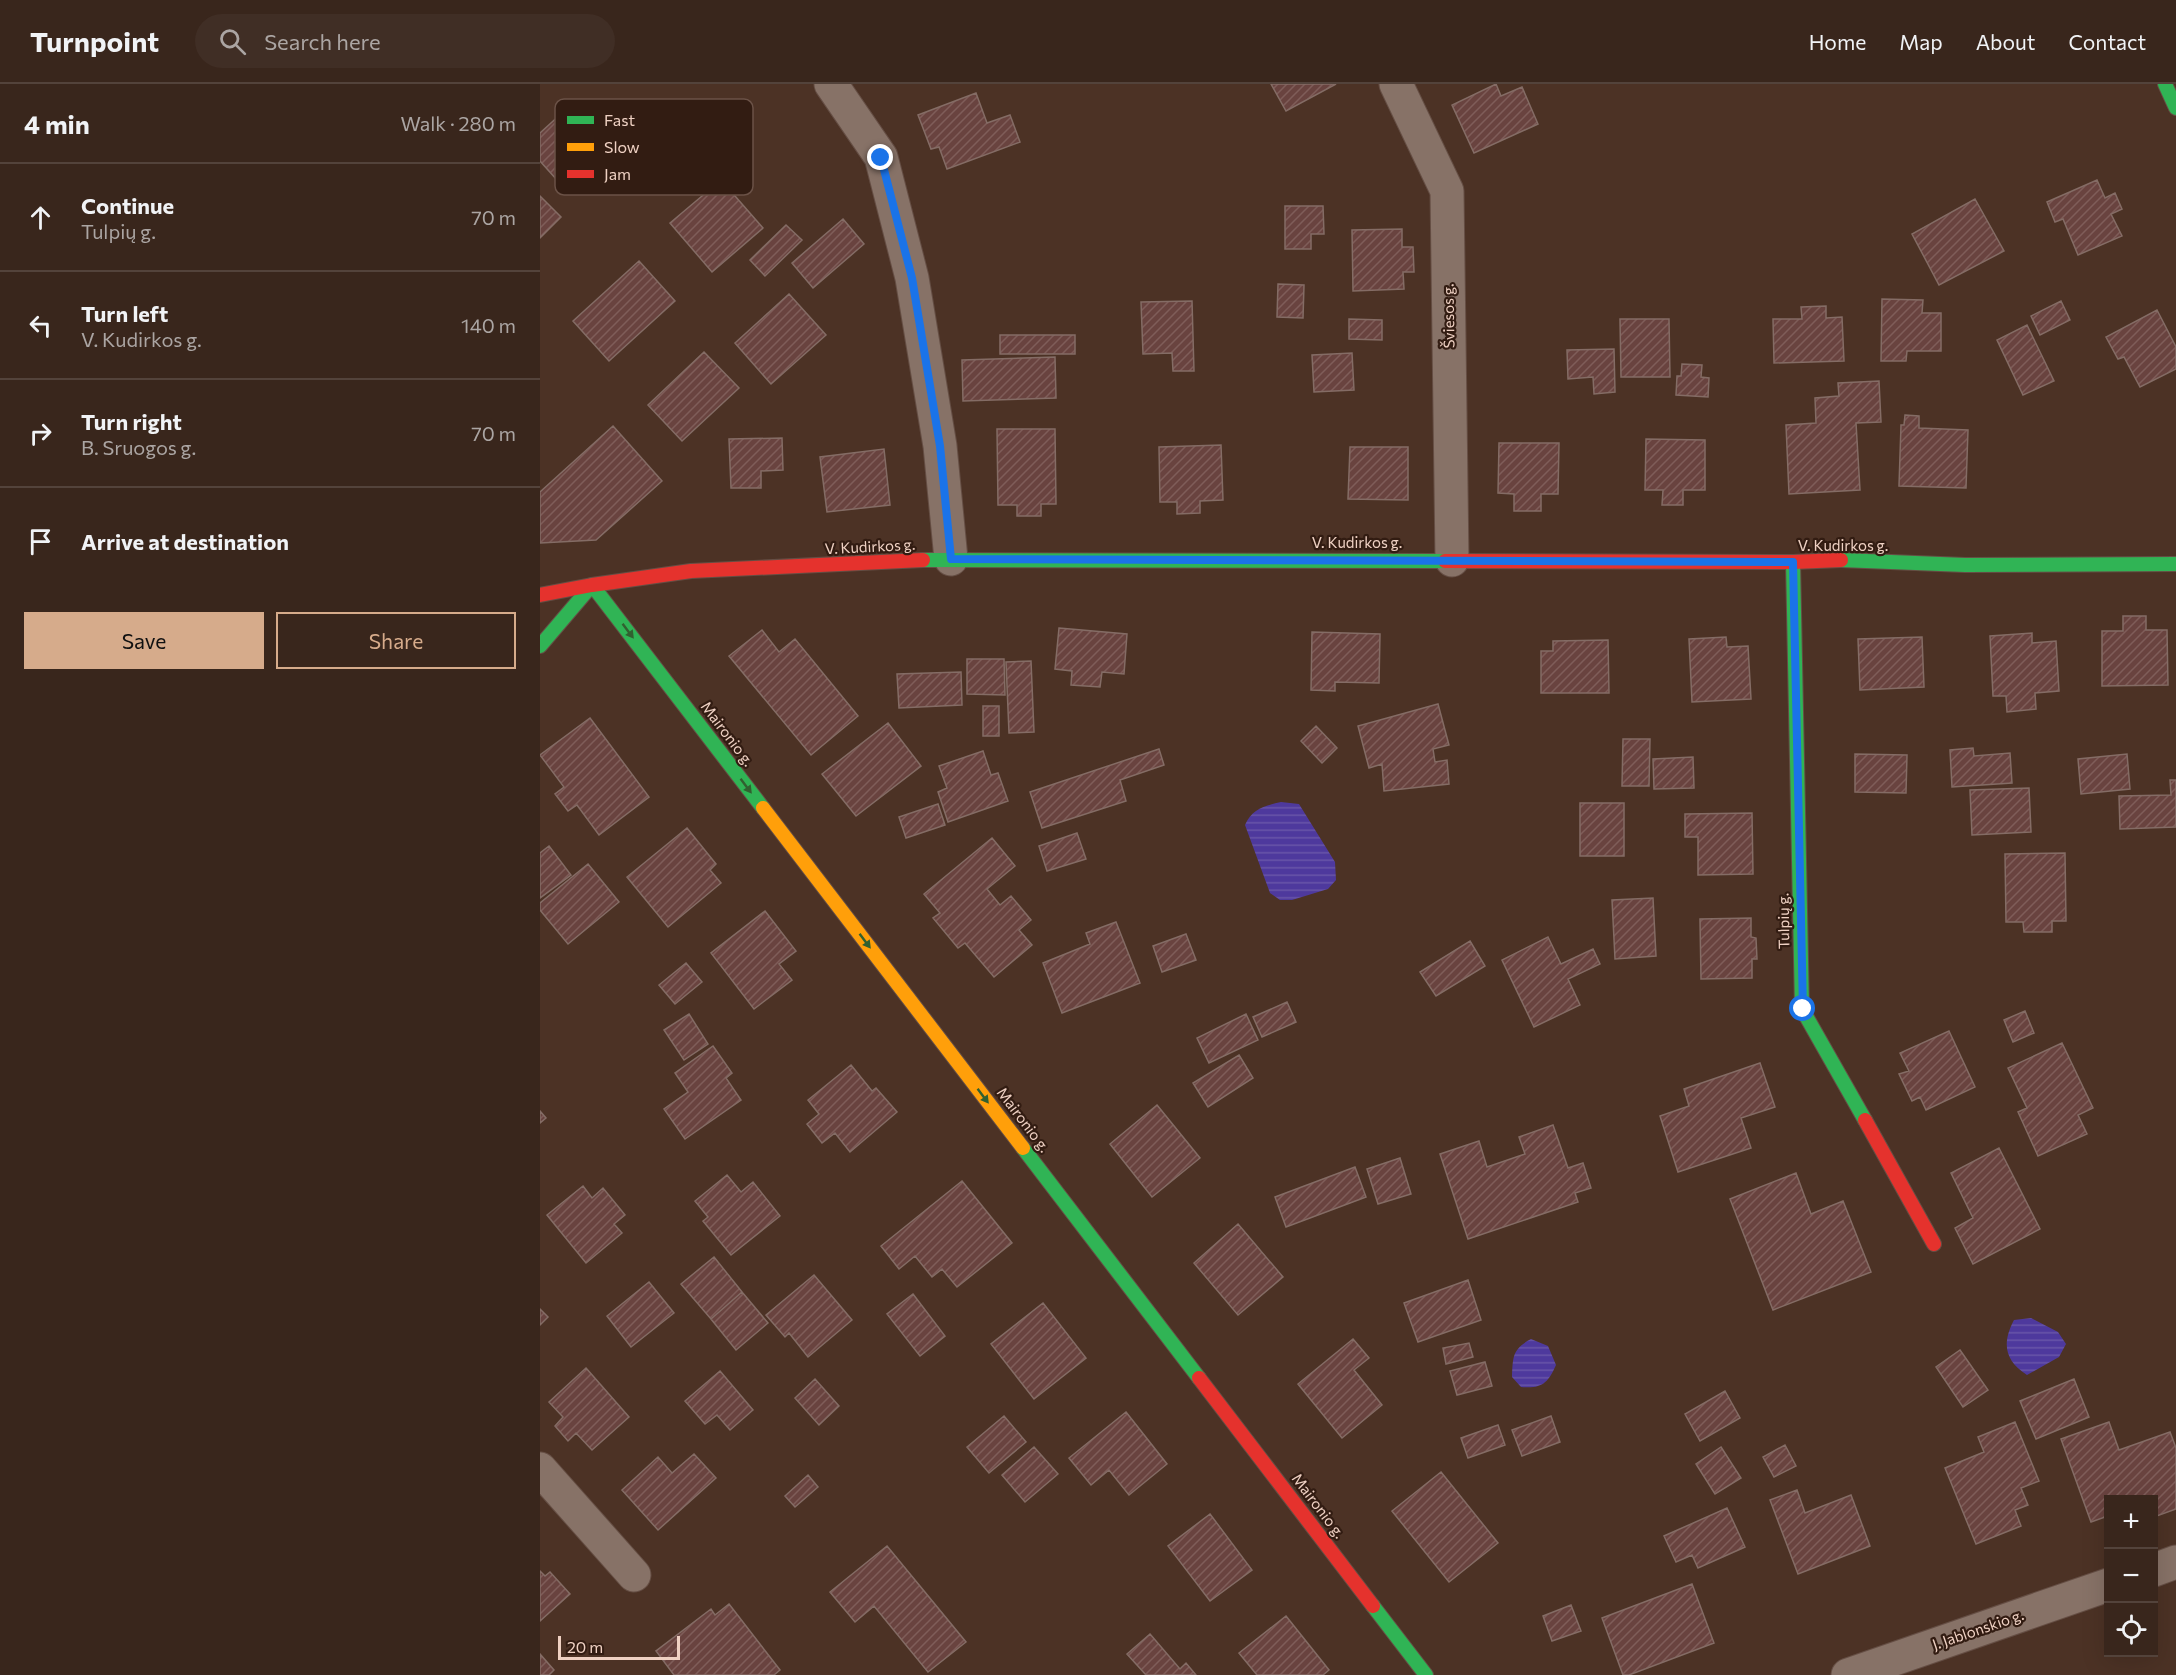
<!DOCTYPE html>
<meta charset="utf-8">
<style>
:root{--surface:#39261c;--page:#402e25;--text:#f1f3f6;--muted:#aba5a3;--line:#53433b;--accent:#d6ab8b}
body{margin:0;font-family:Commissioner,sans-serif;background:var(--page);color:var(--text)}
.controls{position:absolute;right:18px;bottom:18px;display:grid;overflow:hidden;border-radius:0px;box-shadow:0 6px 24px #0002}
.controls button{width:54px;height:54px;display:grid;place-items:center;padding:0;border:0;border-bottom:2px solid var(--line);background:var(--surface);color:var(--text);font:30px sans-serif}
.scale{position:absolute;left:18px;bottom:15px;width:122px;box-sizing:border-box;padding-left:6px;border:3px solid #efd1c3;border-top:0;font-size:16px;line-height:21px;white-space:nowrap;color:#efd1c3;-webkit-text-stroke:4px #321c12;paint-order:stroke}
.stop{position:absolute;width:18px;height:18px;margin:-14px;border:4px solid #1a73e8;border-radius:50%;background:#fff}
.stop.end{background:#1a73e8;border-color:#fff;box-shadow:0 2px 6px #0008}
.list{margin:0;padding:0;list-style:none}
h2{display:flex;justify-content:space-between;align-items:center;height:78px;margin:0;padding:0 24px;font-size:26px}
h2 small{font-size:20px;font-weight:400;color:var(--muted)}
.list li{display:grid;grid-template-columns:39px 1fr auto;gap:18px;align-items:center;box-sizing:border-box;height:108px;padding:0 24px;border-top:2px solid var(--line)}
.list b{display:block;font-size:22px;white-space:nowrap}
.list p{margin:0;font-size:20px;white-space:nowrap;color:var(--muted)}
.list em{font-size:20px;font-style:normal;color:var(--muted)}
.actions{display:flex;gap:12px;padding:18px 24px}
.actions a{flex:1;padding:14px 0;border:2px solid var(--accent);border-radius:0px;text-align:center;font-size:21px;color:var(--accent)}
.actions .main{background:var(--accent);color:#111}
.icon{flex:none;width:33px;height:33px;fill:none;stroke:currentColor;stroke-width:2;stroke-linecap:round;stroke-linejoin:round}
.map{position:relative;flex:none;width:1636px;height:1591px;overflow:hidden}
header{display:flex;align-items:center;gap:36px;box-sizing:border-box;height:84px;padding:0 30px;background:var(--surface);border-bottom:2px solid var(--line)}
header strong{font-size:28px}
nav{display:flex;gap:33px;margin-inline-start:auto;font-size:21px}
.search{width:420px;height:54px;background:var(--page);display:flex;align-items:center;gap:15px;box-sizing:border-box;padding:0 21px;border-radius:33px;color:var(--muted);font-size:22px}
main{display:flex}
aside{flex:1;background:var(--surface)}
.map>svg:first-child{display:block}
.water{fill:url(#water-rules)}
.building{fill:url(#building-hatch);stroke:#846c65;stroke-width:1.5}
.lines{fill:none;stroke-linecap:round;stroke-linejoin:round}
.street-casing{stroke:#654e44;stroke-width:35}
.fast-casing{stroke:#654e44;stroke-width:16}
.slow-casing{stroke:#654e44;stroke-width:16}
.jam-casing{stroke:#654e44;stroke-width:16}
.street{stroke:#877267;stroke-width:33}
.fast{stroke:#30b455;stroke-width:14}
.slow{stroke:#ff9f0a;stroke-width:14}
.jam{stroke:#e5322d;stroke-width:14}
.oneway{fill:#316030}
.route{stroke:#1a73e8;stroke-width:8}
.labels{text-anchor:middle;stroke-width:4.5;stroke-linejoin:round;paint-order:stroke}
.street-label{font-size:15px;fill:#efd1c3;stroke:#321c12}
.key{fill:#321c12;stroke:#6b5247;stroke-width:1.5}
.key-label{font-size:16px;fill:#efd1c3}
</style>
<header>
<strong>Turnpoint</strong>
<div class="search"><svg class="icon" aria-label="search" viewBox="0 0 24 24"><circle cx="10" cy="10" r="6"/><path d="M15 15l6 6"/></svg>Search here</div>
<nav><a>Home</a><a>Map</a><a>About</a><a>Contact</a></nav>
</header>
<main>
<aside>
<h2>4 min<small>Walk · 280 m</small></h2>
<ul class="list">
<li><svg class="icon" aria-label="ahead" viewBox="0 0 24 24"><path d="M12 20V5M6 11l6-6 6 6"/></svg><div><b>Continue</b><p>Tulpių g.</p></div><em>70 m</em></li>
<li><svg class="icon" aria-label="left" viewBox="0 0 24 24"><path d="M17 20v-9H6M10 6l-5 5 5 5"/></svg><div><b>Turn left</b><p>V. Kudirkos g.</p></div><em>140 m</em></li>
<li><svg class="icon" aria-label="right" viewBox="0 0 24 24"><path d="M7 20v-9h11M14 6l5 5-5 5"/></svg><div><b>Turn right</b><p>B. Sruogos g.</p></div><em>70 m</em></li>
<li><svg class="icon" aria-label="arrive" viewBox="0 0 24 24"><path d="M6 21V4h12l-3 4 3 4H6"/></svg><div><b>Arrive at destination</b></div></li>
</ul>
<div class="actions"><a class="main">Save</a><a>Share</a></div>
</aside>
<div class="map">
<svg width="1636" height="1591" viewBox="0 0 1636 1591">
<defs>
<pattern id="water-rules" width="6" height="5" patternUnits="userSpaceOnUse" patternTransform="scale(1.5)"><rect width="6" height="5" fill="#4e399d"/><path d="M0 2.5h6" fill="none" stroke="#6855a9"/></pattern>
<pattern id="building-hatch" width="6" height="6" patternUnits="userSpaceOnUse" patternTransform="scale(1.5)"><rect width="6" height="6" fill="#69433f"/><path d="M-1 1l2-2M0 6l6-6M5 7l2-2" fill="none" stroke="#7f5d59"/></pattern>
</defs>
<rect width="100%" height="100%" fill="#4c3225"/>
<!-- water -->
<path class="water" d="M741,718l18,2 36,58 1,18 -8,9 -36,11h-12l-10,-7 -25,-68c7,-16 19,-19 36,-23z
M1491,1234l27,14 8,12 -7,13 -32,18c-23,-15 -25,-32 -13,-55z
M991,1255l17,7 8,19c-8,18 -14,24 -35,22l-9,-10c1,-20 0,-28 19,-38z"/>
<!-- building -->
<path class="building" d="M731,0h65l-50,27z
M956,0l5,12 21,-9 16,37 -64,29 -22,-48z
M436,9l11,30 23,-8 10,27 -73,27 -8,-22 -8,2 -13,-34z
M34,18l39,43 -48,44 -25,-28v-28z
M181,96l42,48 -51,44 -42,-49z
M1557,96l8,18 10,-5 7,16 -11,5 11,22 -44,19 -15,-36 -8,3 -8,-20z
M0,112l21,21 -21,21z
M1435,115l29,52 -65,34 -27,-51z
M745,122h38l1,28h-13v15h-26z
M303,135l21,25 -51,44 -21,-25z
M246,141l16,15 -37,36 -15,-16z
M862,145v18h11l1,25h-11l1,17 -51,2 -1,-61z
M99,177l36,40 -66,60 -36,-40z
M738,200l26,1 -1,33 -26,-1z
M249,210l37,41 -55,49 -36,-41z
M1342,215l41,1 -1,13h19v38h-34l-1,10h-25z
M652,217l2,70h-21l-1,-18 -29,1 -2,-52z
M1521,217l9,19 -30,15 -9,-19z
M1286,222v12l16,-1 2,44 -70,2 -1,-44h29l-1,-12z
M1617,226l19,37v22l-36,18 -16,-30 -6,2 -12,-22z
M809,235l33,1v20l-33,-1z
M1080,235h49l1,58h-49z
M1487,241l27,56 -31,14 -26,-55z
M460,251h75v19h-75z
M1074,265l1,43 -21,2 -1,-17 -25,2 -1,-29z
M164,268l35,36 -57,53 -34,-36z
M812,269l2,37 -40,2 -2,-37z
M515,273l1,41 -93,3 -1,-41z
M1142,280l20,1 -1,12 8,1 -1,19 -32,-2 1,-19h4z
M1339,297l2,41 -25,1 4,67 -71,4 -3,-69 30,-2 -1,-25 24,-2 -1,-13z
M1365,331l14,1v12l49,2 -2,58 -67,-2 2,-61h3z
M73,342l49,55 -66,59 -56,3v-51z
M457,345h58l1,75h-15v12h-24v-11h-19z
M242,354l1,32 -22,1v17h-30l-2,-49z
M1106,355l59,1v50h-22v15h-21l1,-15h-18z
M959,359h60l-1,51h-17v17h-27v-17l-16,-1z
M681,361l2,55 -23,1v12l-23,1v-12h-17l-1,-55z
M810,363h58v53l-60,-1z
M344,365l6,56 -63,7 -7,-55z
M1583,532h23v14h21l1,55 -66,1v-55h21z
M519,544l68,6 -3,40 -22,-2 -2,15 -29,-2 1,-14 -17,-2z
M222,546l17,22 16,-13 63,77 -47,39 -82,-99z
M772,548l68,2 -1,49 -44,-1v9l-24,-1z
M1492,549v10l24,-2 3,50 -24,2 1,16 -29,3 -1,-16h-13l-3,-60z
M1186,553l1,10 21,-1 3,53 -59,3 -3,-63z
M1382,553l2,50 -64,3 -2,-51z
M1068,556l1,53h-68v-42h12v-10z
M427,575h37l1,36 -38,-1z
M491,577l3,71 -25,1 -3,-71z
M421,588l1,33 -63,3 -2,-34z
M898,620l11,41 -16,4 2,13 12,-2 2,24 -65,7 -2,-27 -13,4 -11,-42z
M443,622h16v30h-16z
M50,634l59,79 -50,38 -22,-30 -9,6 -13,-17 9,-7 -24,-32z
M348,639l33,43 -65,50 -34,-42z
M776,642l21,22 -15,15 -21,-22z
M1083,655h27l-1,47h-27z
M1433,664l1,8 36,-3 2,30 -60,4 -2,-37z
M619,665l5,16 -44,15 6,21 -84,27 -12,-36z
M443,667l8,24 7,-2 10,28 -60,21 -10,-30 9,-4 -8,-22z
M1315,670l52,1 -1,38 -51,-1z
M1587,670l3,35 -49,5 -3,-35z
M1153,673l1,31 -40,1 -1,-30z
M1630,696h6v47l-56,2 -1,-33 52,-1z
M1489,704l2,44 -59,3 -2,-45z
M1040,719h44v53h-44z
M398,720l7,21 -39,13 -7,-21z
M1212,729l1,61 -55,1v-38h-13v-23z
M147,744l29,36 -6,6 11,13 -53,44 -41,-50z
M537,749l9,26 -39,12 -8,-25z
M452,754l23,28 -28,23 13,16 11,-9 20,24 -12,10 13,15 -38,32 -29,-34 -7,5 -25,-30 7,-5 -16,-19z
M9,762l22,29 -31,23v-45z
M1525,769l1,68h-14v11h-28l-1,-10h-17l-1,-68z
M48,780l31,38 -51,42 -28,-34v-7z
M1113,814l3,58 -41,3 -3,-59z
M225,827l31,40 -17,13 13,16 -38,29 -43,-56z
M1211,834v19l5,1 1,21h-5v19l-51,1 -1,-60z
M576,838l24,61 -78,30 -19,-50 47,-19 -4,-11z
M646,850l10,26 -34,12 -9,-26z
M1008,853l13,27 32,-15 7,15 -32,15 12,26 -46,22 -32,-67z
M930,857l15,25 -49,30 -16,-24z
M146,879l16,19 -27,22 -16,-19z
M747,918l9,20 -34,15 -9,-20z
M1485,927l9,22 -21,9 -9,-22z
M149,930l19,30 -24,16 -20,-30z
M706,930l12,26 -49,23 -12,-25z
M1409,947l26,56 -49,23 -6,-13 -8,4 -13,-27 10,-3 -9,-18z
M1522,959l31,65 -15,7 9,19 -49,22 -20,-44 9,-4 -19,-40z
M173,962l19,27 -6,5 15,22 -56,39 -21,-30 24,-17 -13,-19z
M699,971l14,23 -45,29 -15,-24z
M1220,979l15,44 -34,11 10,30 -73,24 -18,-56 29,-10 -5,-17z
M311,981l21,26 4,-3 21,24 -47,40 -15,-19 -13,10 -15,-19 12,-10 -11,-14z
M617,1021l43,53 -48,39 -42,-53z
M0,1027l6,7 -6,5z
M1013,1041l15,43 15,-5 8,25 -16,5 3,9 -110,37 -28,-85 39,-13 8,26 38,-13 -6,-17z
M1459,1064l41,81 -67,35 -18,-36 18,-10 -22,-45z
M860,1074l11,36 -33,10 -11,-35z
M815,1083l11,30 -80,30 -11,-30z
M1256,1089l15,41 32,-13 28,71 -98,38 -43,-111z
M187,1091l14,17 12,-10 27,34 -49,39 -28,-34 5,-4 -13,-16z
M422,1097l50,62 -55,44 -15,-18 -10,8 -17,-21 -16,13 -18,-23z
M43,1102l9,12 11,-10 22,27 -11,9 8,9 -36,30 -39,-48z
M698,1140l45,53 -45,38 -44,-52z
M174,1173l28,35 -31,27 -30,-35z
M274,1191l38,45 -44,37 -19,-24 -4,4 -19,-22z
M928,1196l13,40 -63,22 -14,-39z
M109,1198l25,31 -43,34 -24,-31z
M202,1208l26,31 -32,27 -25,-31z
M373,1210l32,42 -25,20 -33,-42z
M503,1219l43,55 -52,41 -43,-55z
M0,1225l8,8 -8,8z
M813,1255l16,19 -15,12 28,35 -40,33 -44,-54z
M929,1259l4,14 -27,7 -3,-16z
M1420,1266l28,40 -25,17 -27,-40z
M945,1278l7,24 -35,9 -7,-24z
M46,1284l43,49 -37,33 -16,-17 -8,8 -13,-15 8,-9 -14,-15z
M180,1287l33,39 -23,20 -13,-15 -12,9 -20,-23z
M275,1295l24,27 -20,19 -24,-27z
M1534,1295l15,38 -53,22 -16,-38z
M1185,1307l15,27 -40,23 -15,-27z
M586,1328l41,52 -38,31 -20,-25 -18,15 -22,-27z
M464,1332l22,26 -37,31 -22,-26z
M1011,1332l9,26 -38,14 -10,-26z
M1475,1338l24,59 -18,7 7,17 -13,5 6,16 -45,18 -31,-76 39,-16 -6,-15z
M1569,1338l10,28 51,-18 6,16v61l-22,8v-17h-46v16l-17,6 -30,-83z
M958,1341l7,20 -37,13 -7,-20z
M1245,1361l11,21 -22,11 -11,-20z
M494,1363l24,27 -33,28 -23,-27z
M1181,1363l20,31 -26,16 -19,-30z
M154,1370l22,24 -58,52 -36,-40 36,-33 14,16z
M901,1388l57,71 -49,39 -57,-71z
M268,1391l10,12 -23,20 -10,-11z
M1257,1406l8,23 46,-18 19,51 -72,28 -28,-74z
M1187,1424l18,39 -47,21 -6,-13 -16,7 -12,-26z
M670,1430l42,56 -42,31 -42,-55z
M347,1462l79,96 -38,30 -54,-66 -19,16 -25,-30z
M0,1487l5,5 5,-4 20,22 -30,27z
M1152,1500l22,59 -85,32h-6l-21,-57z
M189,1520l51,66 -6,5h-100l-18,-24 55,-42 4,6z
M1031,1521l10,26 -29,10 -9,-25z
M746,1532l43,54 -6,5h-66l-18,-22z
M610,1550l30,35 6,-6 10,12h-50l-19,-21z
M0,1570l14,16 -5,5h-9z"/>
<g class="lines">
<!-- street casing -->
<g class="street-casing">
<path id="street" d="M291,0l50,73 31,121 28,168 11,113
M856,0l51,107 5,369
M0,1385l94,106
M1614,1486l22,-8
M1308,1591l260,-90"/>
</g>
<!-- fast casing -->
<g class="fast-casing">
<path id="fast" d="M1625,0l11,24
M383,476l522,1
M1301,476l124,5 211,-1
M1253,478l9,447 63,111
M0,562l52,-61 171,223
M483,1064l176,230
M833,1522l53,69"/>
</g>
<!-- slow casing -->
<g class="slow-casing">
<path id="slow" d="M223,724l260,340"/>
</g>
<!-- jam casing -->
<g class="jam-casing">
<path id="jam" d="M905,477l348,1 48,-2
M0,511l52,-10 99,-14 232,-11
M1325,1036l69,124
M659,1294l174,228"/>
</g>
<!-- street -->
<use href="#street" class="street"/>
<!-- fast -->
<use href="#fast" class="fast"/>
<!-- slow -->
<use href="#slow" class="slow"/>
<!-- jam -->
<use href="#jam" class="jam"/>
</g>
<!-- one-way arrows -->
<defs><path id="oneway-solid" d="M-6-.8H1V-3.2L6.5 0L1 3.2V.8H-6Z" transform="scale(1.5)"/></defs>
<g class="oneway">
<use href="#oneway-solid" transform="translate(88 547) rotate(53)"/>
<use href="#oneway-solid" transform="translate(206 702) rotate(53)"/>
<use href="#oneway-solid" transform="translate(325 857) rotate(53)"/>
<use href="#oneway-solid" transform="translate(443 1012) rotate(53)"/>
</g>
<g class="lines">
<!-- route -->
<path class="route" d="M341,74l31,120 28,168 11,113 842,3 10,447"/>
</g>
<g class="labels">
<!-- street labels -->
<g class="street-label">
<text transform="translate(909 232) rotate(-91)" y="5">Šviesos g.</text>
<text x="817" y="464">V. Kudirkos g.</text>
<text x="1303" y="467">V. Kudirkos g.</text>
<text transform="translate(330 463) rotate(-3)" y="5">V. Kudirkos g.</text>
<text transform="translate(187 650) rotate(53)" y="5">Maironio g.</text>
<text transform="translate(1244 837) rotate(-91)" y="5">Tulpių g.</text>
<text transform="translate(483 1036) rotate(53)" y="5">Maironio g.</text>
<text transform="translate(778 1422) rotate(53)" y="5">Maironio g.</text>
<text transform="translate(1438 1546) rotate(-19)" y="5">J. Jablonskio g.</text>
</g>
</g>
<!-- legend -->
<rect x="15" y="15" width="198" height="96" rx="9" class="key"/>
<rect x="27" y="32" width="27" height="8" fill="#30b455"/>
<rect x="27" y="59" width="27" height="8" fill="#ff9f0a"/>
<rect x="27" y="86" width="27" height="8" fill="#e5322d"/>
<g class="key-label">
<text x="64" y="42">Fast</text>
<text x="64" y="69">Slow</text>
<text x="64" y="96">Jam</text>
</g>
</svg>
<div class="controls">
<button>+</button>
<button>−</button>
<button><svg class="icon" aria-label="locate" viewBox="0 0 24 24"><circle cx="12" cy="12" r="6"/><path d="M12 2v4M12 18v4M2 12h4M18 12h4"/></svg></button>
</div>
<div class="scale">20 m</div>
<div class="stop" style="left:1263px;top:925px"></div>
<div class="stop end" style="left:341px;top:74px"></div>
</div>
</main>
